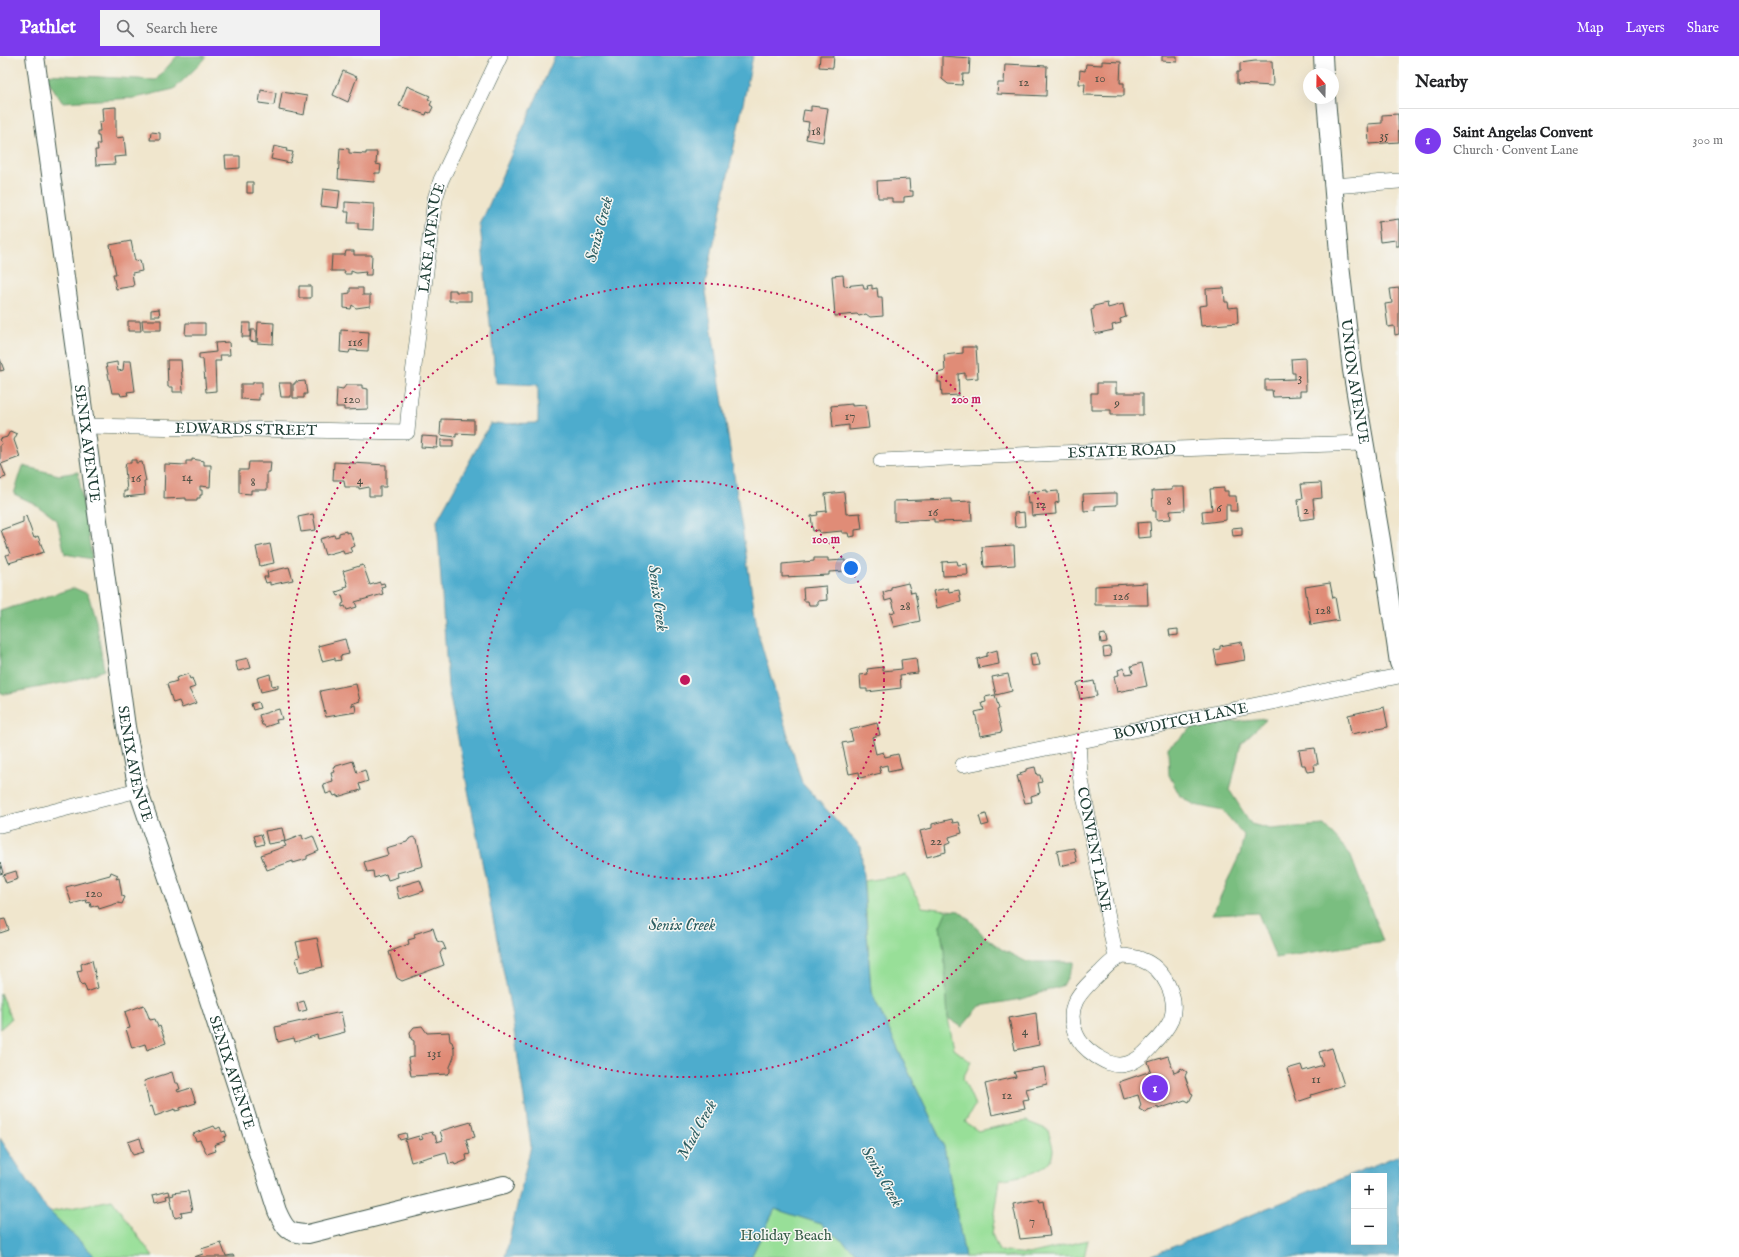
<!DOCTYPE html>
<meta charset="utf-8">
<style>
:root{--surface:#fff;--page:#f2f2f2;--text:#202124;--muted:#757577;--line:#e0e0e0;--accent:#7c3aed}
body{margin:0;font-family:"IM FELL English",serif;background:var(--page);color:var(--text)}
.controls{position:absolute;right:12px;bottom:12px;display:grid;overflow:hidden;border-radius:0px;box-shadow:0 4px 16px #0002}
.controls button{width:36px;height:36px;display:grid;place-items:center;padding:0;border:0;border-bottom:1px solid var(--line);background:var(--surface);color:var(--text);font:20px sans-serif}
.compass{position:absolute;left:1303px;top:12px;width:36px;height:36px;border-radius:50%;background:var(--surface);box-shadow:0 4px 16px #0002;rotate:340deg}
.you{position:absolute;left:851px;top:512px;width:14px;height:14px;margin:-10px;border:3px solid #fff;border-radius:50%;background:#1a73e8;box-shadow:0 0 0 6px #1a73e833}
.badge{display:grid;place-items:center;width:26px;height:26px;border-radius:50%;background:var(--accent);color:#fff;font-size:13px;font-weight:700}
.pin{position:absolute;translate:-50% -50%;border:2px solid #fff;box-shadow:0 1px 4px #0006}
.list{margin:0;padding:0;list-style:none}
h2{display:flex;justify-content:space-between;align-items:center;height:52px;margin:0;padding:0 16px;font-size:17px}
h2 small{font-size:13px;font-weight:400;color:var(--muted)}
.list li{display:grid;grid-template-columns:26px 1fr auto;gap:12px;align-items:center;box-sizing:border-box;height:64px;padding:0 16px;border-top:1px solid var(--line)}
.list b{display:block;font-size:15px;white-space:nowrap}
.list p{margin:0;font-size:13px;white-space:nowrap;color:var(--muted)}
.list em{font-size:13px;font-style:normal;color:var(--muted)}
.icon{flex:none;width:22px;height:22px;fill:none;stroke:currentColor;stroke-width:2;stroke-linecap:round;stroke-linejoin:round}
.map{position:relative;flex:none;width:1399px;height:1201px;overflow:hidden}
header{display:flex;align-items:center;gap:24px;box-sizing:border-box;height:56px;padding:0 20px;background:var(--accent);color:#fff}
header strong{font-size:19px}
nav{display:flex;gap:22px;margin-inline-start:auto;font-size:14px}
.search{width:280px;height:36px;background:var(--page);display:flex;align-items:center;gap:10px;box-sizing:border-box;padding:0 14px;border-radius:0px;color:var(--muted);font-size:15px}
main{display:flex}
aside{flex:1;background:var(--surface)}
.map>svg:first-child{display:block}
.green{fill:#98df98;stroke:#5c8e66}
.forest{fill:#7abe80;stroke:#4c7e5a}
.water{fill:#4eaccd;stroke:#367480;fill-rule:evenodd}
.building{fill:#e08c77}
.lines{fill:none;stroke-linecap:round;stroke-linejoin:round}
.minor-casing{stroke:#3e564b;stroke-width:16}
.tertiary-casing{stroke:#3e564b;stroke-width:20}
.minor{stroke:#fff;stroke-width:15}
.tertiary{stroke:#fff;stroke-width:18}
.ring{fill:none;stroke:#c2185b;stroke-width:2;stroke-dasharray:2 4}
.labels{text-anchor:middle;stroke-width:3;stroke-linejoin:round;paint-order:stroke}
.number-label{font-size:13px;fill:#4f5145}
.street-label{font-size:15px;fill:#1f3d34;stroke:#f6f6f2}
.park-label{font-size:15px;fill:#375d48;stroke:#f6f6f2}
.water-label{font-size:16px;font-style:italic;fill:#2d5e62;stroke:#f6f6f2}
.centre{fill:#c2185b;stroke:#f6f6f2;stroke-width:2}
.ring-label{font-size:12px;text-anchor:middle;font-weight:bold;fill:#c2185b;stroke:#f6f6f2;stroke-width:3;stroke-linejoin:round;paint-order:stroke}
</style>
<header>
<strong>Pathlet</strong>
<div class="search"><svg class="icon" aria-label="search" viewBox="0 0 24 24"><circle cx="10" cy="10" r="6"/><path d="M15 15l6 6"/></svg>Search here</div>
<nav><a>Map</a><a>Layers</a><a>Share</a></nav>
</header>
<main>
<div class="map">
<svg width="1399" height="1201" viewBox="0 0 1399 1201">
<rect width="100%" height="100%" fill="#f6f6f2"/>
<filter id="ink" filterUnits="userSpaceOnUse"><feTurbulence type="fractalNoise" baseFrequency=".025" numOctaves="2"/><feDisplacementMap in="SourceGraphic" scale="8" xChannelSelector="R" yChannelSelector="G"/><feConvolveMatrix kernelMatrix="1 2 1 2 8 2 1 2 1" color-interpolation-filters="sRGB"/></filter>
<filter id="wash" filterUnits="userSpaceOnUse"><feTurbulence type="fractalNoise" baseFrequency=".012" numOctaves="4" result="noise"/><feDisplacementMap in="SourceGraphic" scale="16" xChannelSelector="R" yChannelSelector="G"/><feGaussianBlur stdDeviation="0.9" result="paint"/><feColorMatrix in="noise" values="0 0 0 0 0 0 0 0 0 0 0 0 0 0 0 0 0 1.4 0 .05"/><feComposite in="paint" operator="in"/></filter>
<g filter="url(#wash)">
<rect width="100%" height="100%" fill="#f0e6cd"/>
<!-- green -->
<path class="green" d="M906,819l16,32 25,3 -7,16 4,23 4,69 6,31 17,13 -8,16 12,27 -10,17 13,9 48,-10 22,9c1,6 5,14 5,21 -3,24 -33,24 -53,29l-8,54 7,17 30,3 59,-14 -4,17h-119l-21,-110 -73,-155 -7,-111z
M0,937l11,26 -11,10z
M112,1144l41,57h-57l-46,-45z
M775,1153l46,15 41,33h-111z"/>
<!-- forest -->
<path class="forest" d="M177,0h28v3l-31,30 -39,9 -73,4 -18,-28 112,6z
M23,410l36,9 19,-3 14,87 -27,-5 -8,-34 -22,-16 -21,-10z
M74,532l14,6 8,27 8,49 -32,11 -68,13 -4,-2v-81z
M1267,663l-26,24 -11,48 21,33 19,5 54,-4 26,29 33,87 -107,17 -18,-45 -46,2 28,-61 4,-19 -21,-24 -28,-6 -15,-9 -11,-21 -1,-27 26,-22z
M947,854l12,1 11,9 13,15 18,14 26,13h47l-10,23 -42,14 -42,7 -18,21 -14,-9 -4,-69 -4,-23z"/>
<!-- water -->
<path class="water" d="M555,0h198l-48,229 53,348 44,150 59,64 10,145 73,155 21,110h-103l-41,-33 -46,-15 -24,48h-246l26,-111 -20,-135 -63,-324 -11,-167 53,-96 48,-1v-38l-42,-2 -16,-158z
M0,1082l45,69 51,50h-96z
M1399,1099v102h-251l2,-1zM1354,1120h30v66h-30z"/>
<g id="blocks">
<!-- building -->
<path class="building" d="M820,0h14l-1,12 -14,-1z
M942,0l28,2 -1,16h-6l-1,11 -14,-1 -6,-5z
M1162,0h15v6l-15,-1z
M1102,5l19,1 -1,21h4v13l-40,-1 1,-11h-6l1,-14 5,1 1,-7 16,1z
M1255,5h17l1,25 -36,-2v-12h3v-9z
M1005,8l42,2 -1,30 -49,-2 1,-11h6z
M343,15l14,6 -9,25 -15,-7z
M407,30l23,10 -2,3 4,2 -2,4 3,2 -3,6 -3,-1 -1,3 -27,-9z
M261,34l15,3 -2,12 -15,-2z
M282,36l25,4 -3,19 -25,-5z
M811,50l17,2 -5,34 -17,-3 3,-17 -7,-1 2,-11 7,1z
M116,51v31l8,-1 2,19 -12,1 1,7 -19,1 -1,-15h3l-1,-6h3l-1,-8h-2v-5h3l-1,-9h4l-1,-14z
M1398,58l1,28 -30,2 -1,-20 14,-1v-8z
M151,76l9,1v7h-10z
M274,90l13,3 -1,2 7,1 -3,11 -19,-4z
M340,92l9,1v4l17,1v-2h11l-1,12 5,1 -1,8h-5l-1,9 -36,-3z
M225,100h15v12l-14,1z
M909,123l1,12h3v5l-9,1v5h-12v-4h-14l-1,-17z
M247,126h6v11h-6z
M323,133l17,2 -2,17 -17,-2z
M345,146l29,2 -1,26 -15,-1v-6h-10l1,-11h-4z
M1399,163v27h-3v-6l-16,2 -2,-20z
M131,185l4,20 5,-1 2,11 -10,2 2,13 -18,3 -3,-15h3l-6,-29z
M346,195h8v4h18l-1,20h-6l1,-3 -10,1 -5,-2v3h-7l1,-3h-14l1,-16h13z
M843,219l1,11 19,-2 1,5h4l-1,-3 5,-1v4l5,-1 1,9h4l1,19 -13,1 -4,-3 -7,2 -2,-2 -22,2 -3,-40z
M299,230h12v12h-12z
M350,232h13v7h7v11l-14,2 -4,-3 -1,4 -7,-1v-14l6,-1z
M1224,232l1,14h3l1,6 8,-1 1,16 -37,3 -2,-20 8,-1 -1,-16z
M1399,232v46l-4,1 -1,-9 -6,1 -3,-23 7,-1 -2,-14z
M449,234h7v2h15v9h-22z
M1107,247l1,5 15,-4 3,13 -6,2 1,4 -9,2 1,5 -18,4 -4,-24 3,-1v-3z
M159,253l1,7h-9v-6z
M142,264h19v10h-18z
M128,265h12l1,10h-13z
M258,266l16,1 -1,21 -16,-1z
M186,267h19v12h-20z
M243,267h7v14h-8z
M251,274h5v12l-6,-1z
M341,274l28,2 -1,19 -18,-1 -1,3 -9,-1z
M229,286l1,13h-10l1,6h-6l1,30 -10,1 -3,-33h-4v-5l17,-2 -1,-9z
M963,291h13l2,31 -13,1v-6l-7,1 1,21 -17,1 -1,-14h-3v-9l7,-2 -1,-16 19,-2z
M1305,302l1,33h-6v5l-27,1 -1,-7h-7v-10l30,-1v-6h-3l-1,-14z
M0,303l4,11 -4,1z
M167,304h14l2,32h-10v-5h-5z
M124,305h7l4,30 -8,1 1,3 -7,1 -1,-3h-8l-6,-29 11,-2 1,9 5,-1z
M305,325l2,13h-3v4h-11v-14h2v-2z
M253,326h9v12h-3v6l-18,-1v-15h12z
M279,327h12v14h-10z
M1097,327h19v10h27v22h-32v-5h-20v-17h6z
M346,329h16v3l6,1v20l-24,1v-3h-8l1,-19 6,1z
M852,348v2l14,-1 3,23 -20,2v-5l-16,2 -2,-21z
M441,363l33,1v14l-18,-1v4l-16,-2z
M10,375l7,3 -3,6 6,17 -19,7 5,13 -6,2v-34l2,-1 -2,-5 7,-2z
M422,380l16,1 -1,11 -16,-1z
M441,384h12v7h-12z
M192,403l12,2v4h7l-1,22 -10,-1v4h2v5h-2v3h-3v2h-11v-2l-22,1 1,-35 21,1v-4h6z
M131,404h5v3l6,-1 4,19h-2l1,14 -21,2v-6h3l-2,-23 1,-5h5z
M249,406h22l-1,10h-3v18h-16v4l-12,-1v-23h9z
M334,406l52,3v22h-6v9h-11v-9l-10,2v-2h-14l-1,-7h-11z
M1321,427l1,15 -9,1 2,19 -15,2 -2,-21 5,-1 -2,-14z
M1172,431h12l1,23 -15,1 1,8 -15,1v-9h-3l-1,-20 20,-1z
M1224,432v3h4v5h8l1,15h-7v-6h-4v15l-23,3 -1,-12 10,-1 -2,-21z
M1047,434v2l11,-1 1,11 -4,1 1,11 -24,2 -1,-13 -3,1 -1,-12z
M844,436l2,22 14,-1 2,16 -7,1v6l-6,1 -1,-4h-6v-2l-22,2 -1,-3 -6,1 -2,-15 7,-1 -1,-3 10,-1 -2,-17z
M1111,437h6v12l-22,1v4l-11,1 -1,-17z
M951,443v3l20,-1 1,20 -38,1v-3l-40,2v-20z
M1024,456l1,14 -10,1 -1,-14z
M313,458l3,16 -15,2 -3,-15z
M26,460l8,22 4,-2 6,16 -35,11 -3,-8 4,-1 -9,-24 22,-8v-5z
M1150,466l1,15 -13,1 -1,-15z
M1242,471v8l-9,1 -1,-8z
M346,475v2l4,-1 5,14 -5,2 2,4 -8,2 -1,-4 -18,5 -5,-16 14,-4 1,2 4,-1v-3z
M270,488l4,19 -14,3 -4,-19z
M1014,489l1,20 -31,2 -2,-20z
M814,502h14v3l17,-1 1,11 -17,1v3l-47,2v-13l32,-3z
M957,505l1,4 9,-1 1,11 -25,1 -1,-14z
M363,509l7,20 10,-3v2l4,-1 1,3 -4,1 2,7 -28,8 2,5 -10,3 -2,-4 -3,1v-3l2,-1 -2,-8 -4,1 -2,-4 9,-3 -1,-2 4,-1 -5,-15z
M289,511l4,13 -23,5v-3l-4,1 -2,-6h4l-1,-5z
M908,527l3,10 4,-1 5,29 -26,6 -4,-14 5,-1 -3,-13 -7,2 -2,-9 8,-2v-3z
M1147,527l1,22h-53v-19z
M1330,527l3,15 2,-1 4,23 -28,5 -6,-38z
M826,530l1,14 -9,1v4h-9l-1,-4h-4l-1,-13z
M948,532l1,4 10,-2 2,12 -24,6 -4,-17z
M1178,573v6l-8,1 -1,-6z
M1105,578l2,8 -6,1 -1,-8z
M345,583l4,15 -9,2 1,4 -6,1v-3l-13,3 -4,-15z
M1242,586l3,18 -28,5 -3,-15 6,-1v-3z
M1110,591l1,9 -7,1 -1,-9z
M997,594l2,14 -20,4 -2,-9 10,-3v-3z
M1037,597l3,12 -8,1 -2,-12z
M248,602l3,10 -13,3 -3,-10z
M916,602l2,15 -18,2 1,13 -34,4v-3h-6l-1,-14 8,-1 -1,-5 16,-2v4l19,-2 -1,-9z
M1142,607l5,23 -30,6 -3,-16 5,-1 -1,-5 6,-2 1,6 8,-1 -2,-7z
M188,618l2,5 2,-1 3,9 -6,2 7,14 -14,5 -3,-7 -6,2 -6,-19 10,-3 -1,-3z
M270,618l2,12 6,-1v3l-17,4 -4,-14z
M1008,618l4,17 -16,4 -4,-18z
M1083,625l1,2 10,-2 3,15 -17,3 -3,-16z
M356,628l4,17 -9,3v2l4,-1 1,7 -30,5 -6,-26z
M995,639l4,14 -2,1 5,22 -22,4 -5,-24 9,-2 -2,-7 4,-1 -1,-5z
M258,646l2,6 -7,2 -2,-6z
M1384,651l4,20 -37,7 -3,-19z
M279,653l3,10 -6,1 1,3 -12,4 -1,-2h-2l-3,-10z
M877,667l3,12 -8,2 4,17 7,-2 2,5 13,-3 4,15 -14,3 -1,-7 -8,2 2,6 -21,5 -1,-6 -10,2 -7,-31 11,-2 -3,-11z
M1315,692l3,16h-4l1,7 -8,1 -2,-7h-3l-3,-15z
M353,705l4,12 8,-3 3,11 -9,3 2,6 -24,7v-2l-3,1 -2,-4 -6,2 -3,-10 10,-3 -2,-8 4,-1 -2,-5z
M1035,711l2,8h3l2,7 -4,1 2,10 -9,3 1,6 -7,1 -8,-27 4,-1 -1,-2 6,-2v-2z
M986,758l3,10 -7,2 -3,-10z
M952,763l1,4 6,-1 3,11 -13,4 1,6 -5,2 1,7 -19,5 -7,-26 12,-3v-4z
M282,772l3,13 -17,3 -3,-13z
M261,778l3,10 -7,2 -3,-10z
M302,779l1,5 10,-4 6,15 -12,5v3l-14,4v-2l-26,9 -6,-15 25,-9 -2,-4z
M414,781l3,2 6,27 -26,7 1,4 -10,3 -2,-6 -12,4 -1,-7 -6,1 -3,-10 24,-7 -2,-7 21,-6 2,-3z
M1074,792l3,14 -17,4 -3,-15z
M0,806l3,11 -3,1z
M16,815l2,8 -12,4 -3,-8z
M111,816l7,3 -2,4 3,-1 3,18 3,1 -3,7 -4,-1 -19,6 -1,-4 -7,2 -1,-5 -3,1 -1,-3 -14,4 -6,-17 44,-12z
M420,824l4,11 -25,8 -3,-12z
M5,863l4,11 -9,3v-13z
M433,872l4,13 6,2 3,7 -3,-1 -3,4 4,12 -42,16 -5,-3 -8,-26 20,-8 -1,-4 7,-2 -1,-4z
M317,882l6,29 -24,5 -3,-14 4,-1 -4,-15z
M92,904l6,28 -11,4 -3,-8 -3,1 -4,-14 5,-1 -1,-6z
M304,945l3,9 -8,2 -2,-9z
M144,949l6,15 5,-1 3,8 2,-1 6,17 -19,7 -2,-6 -13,4 -6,-19 4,-1 -5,-16z
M341,956l4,20 -27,7 -1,-4 -22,7 -1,-4 -16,4 -3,-15z
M1036,957l3,32 -24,5 -6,-32z
M422,970l5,7 22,-1 1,9 2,1 2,6v9l-4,10v5l-2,2 -37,2 -3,-18 6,-1v-16l-3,-2 -1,-7 4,-5z
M1332,992l12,37 -33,10 1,2 -15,5 -10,-33 14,-4 2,6 20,-6 -4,-13z
M1168,1000l6,17 5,-2 2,-3 6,4 -2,4 6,17 2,1 -4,8 -4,-2 -27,9v-2l-10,3 -2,3 -7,-4 2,-4 -3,-10 -14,4 -5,-17 32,-11 -3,-9z
M1044,1011l3,17 -21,5 3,10 -6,1 2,8 -33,7 -7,-31 31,-7 -2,-5z
M172,1016l3,11h3l2,6 -3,1 1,2 13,-4 5,15 -16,5v2l-5,1v-2l-20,7 -3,-10 -2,1 -6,-26z
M471,1066l4,15 -9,2 4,15 -4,1 1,5 -12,5 -1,-2 -5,1 -3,-12 -35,10 -6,-22 14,-4 1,4 3,-1 -2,-4 11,-3 1,3h2l2,7 6,-2 -3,-9z
M214,1070l2,3 4,-2 2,5 3,-1 2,5 -3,1 1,4 -11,4 2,6 -9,3 -7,-14 -4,1 -3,-7z
M406,1077l1,5 -7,2 -2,-5z
M140,1082l4,14 -11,3 -5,-13z
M169,1135l1,4 -4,1 1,3 -12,3 -2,-7z
M188,1135l4,20 -11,2 1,3 -7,2 -5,-22 4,-1 -1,-2z
M1039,1143l1,3 4,-1 6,35 -30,3 -7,-35z
M221,1187l5,13 7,-1 1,2h-40l9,-3 -2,-5z"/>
</g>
</g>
<g filter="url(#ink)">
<use href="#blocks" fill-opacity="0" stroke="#3e564b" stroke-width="1"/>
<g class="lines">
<!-- minor casing -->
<g class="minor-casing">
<g id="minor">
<path d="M1333,130l66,-5"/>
<path id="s1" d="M84,370l323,6 3,-34 25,-199 6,-19 59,-124"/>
<path id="s2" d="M881,405l201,-9 282,-9"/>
<path id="s3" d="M1078,685l2,34 36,183"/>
<path id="s4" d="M963,709l436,-89"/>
<path d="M0,769l138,-35"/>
<path d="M1124,900c6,1 13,1 18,4 22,8 37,38 29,60 -4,9 -11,17 -18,24 -8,10 -19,20 -32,21 -9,1 -18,-5 -25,-9 -9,-6 -16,-12 -20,-22 -12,-28 5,-43 24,-61 8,-8 14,-15 24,-17z"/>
</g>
</g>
<!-- tertiary casing -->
<g class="tertiary-casing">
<g id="tertiary">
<path id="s5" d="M35,0l91,671 12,63 59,173 80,248c8,18 11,23 31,23l196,-49"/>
<path d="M1323,0l1,18"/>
<path id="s6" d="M1326,42l14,167 12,105 29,170 18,123"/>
</g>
</g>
<!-- minor -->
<use href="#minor" class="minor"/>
<!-- tertiary -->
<use href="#tertiary" class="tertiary"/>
</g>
</g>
<!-- distance rings -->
<g class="ring">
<circle cx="685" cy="624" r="199"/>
<circle cx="685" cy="624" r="397"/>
</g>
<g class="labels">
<!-- number labels -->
<g class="number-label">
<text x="1100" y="26">10</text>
<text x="1024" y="30">12</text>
<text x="816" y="79">18</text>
<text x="1384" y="83">35</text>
<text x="355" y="290">116</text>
<text x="1300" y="325">3</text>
<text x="352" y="347">120</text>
<text x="1117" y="351">9</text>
<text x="850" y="364">17</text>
<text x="187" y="425">14</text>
<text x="136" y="426">16</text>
<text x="360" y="428">4</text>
<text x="253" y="430">8</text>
<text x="1169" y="449">8</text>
<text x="1041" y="452">12</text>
<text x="1219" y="456">6</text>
<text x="1306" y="458">2</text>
<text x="933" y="460">16</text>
<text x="1121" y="544">126</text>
<text x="905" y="554">28</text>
<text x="1323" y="558">128</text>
<text x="936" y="789">22</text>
<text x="94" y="841">120</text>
<text x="1025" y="979">4</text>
<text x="434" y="1001">131</text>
<text x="1316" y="1027">11</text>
<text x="1007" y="1043">12</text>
<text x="1032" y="1169">7</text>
</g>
<!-- street labels -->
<g class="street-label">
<text dy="5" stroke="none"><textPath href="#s1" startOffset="519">LAKE AVENUE</textPath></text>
<text dy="5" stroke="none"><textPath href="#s6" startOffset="285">UNION AVENUE</textPath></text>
<text dy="5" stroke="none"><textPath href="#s1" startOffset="162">EDWARDS STREET</textPath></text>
<text dy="5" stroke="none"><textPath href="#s5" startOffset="391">SENIX AVENUE</textPath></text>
<text dy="5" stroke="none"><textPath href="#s2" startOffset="241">ESTATE ROAD</textPath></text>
<text dy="5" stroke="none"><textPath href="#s4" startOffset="222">BOWDITCH LANE</textPath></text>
<text dy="5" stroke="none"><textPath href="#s5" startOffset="715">SENIX AVENUE</textPath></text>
<text dy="5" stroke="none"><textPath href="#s3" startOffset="110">CONVENT LANE</textPath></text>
<text dy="5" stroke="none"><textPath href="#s5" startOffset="1039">SENIX AVENUE</textPath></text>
</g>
<!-- park labels -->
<g class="park-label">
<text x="786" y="1184">Holiday Beach</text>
</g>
<!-- water labels -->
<g class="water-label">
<text transform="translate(598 173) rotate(-75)" y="6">Senix Creek</text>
<text transform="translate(659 542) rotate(82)" y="6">Senix Creek</text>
<text x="682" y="874">Senix Creek</text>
<text transform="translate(696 1073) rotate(-61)" y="6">Mud Creek</text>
<text transform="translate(883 1120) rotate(60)" y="6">Senix Creek</text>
</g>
</g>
<circle cx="685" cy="624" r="6" class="centre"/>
<g class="ring-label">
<text x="966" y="347">200 m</text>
<text x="826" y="487">100 m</text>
</g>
</svg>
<div class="controls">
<button>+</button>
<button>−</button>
</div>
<svg class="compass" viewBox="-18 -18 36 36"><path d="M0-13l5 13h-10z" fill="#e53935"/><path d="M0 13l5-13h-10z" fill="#757577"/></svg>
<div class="you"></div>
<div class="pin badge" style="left:1155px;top:1032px">1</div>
</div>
<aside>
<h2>Nearby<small></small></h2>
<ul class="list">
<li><span class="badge">1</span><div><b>Saint Angelas Convent</b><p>Church · Convent Lane</p></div><em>300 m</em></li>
</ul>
</aside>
</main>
